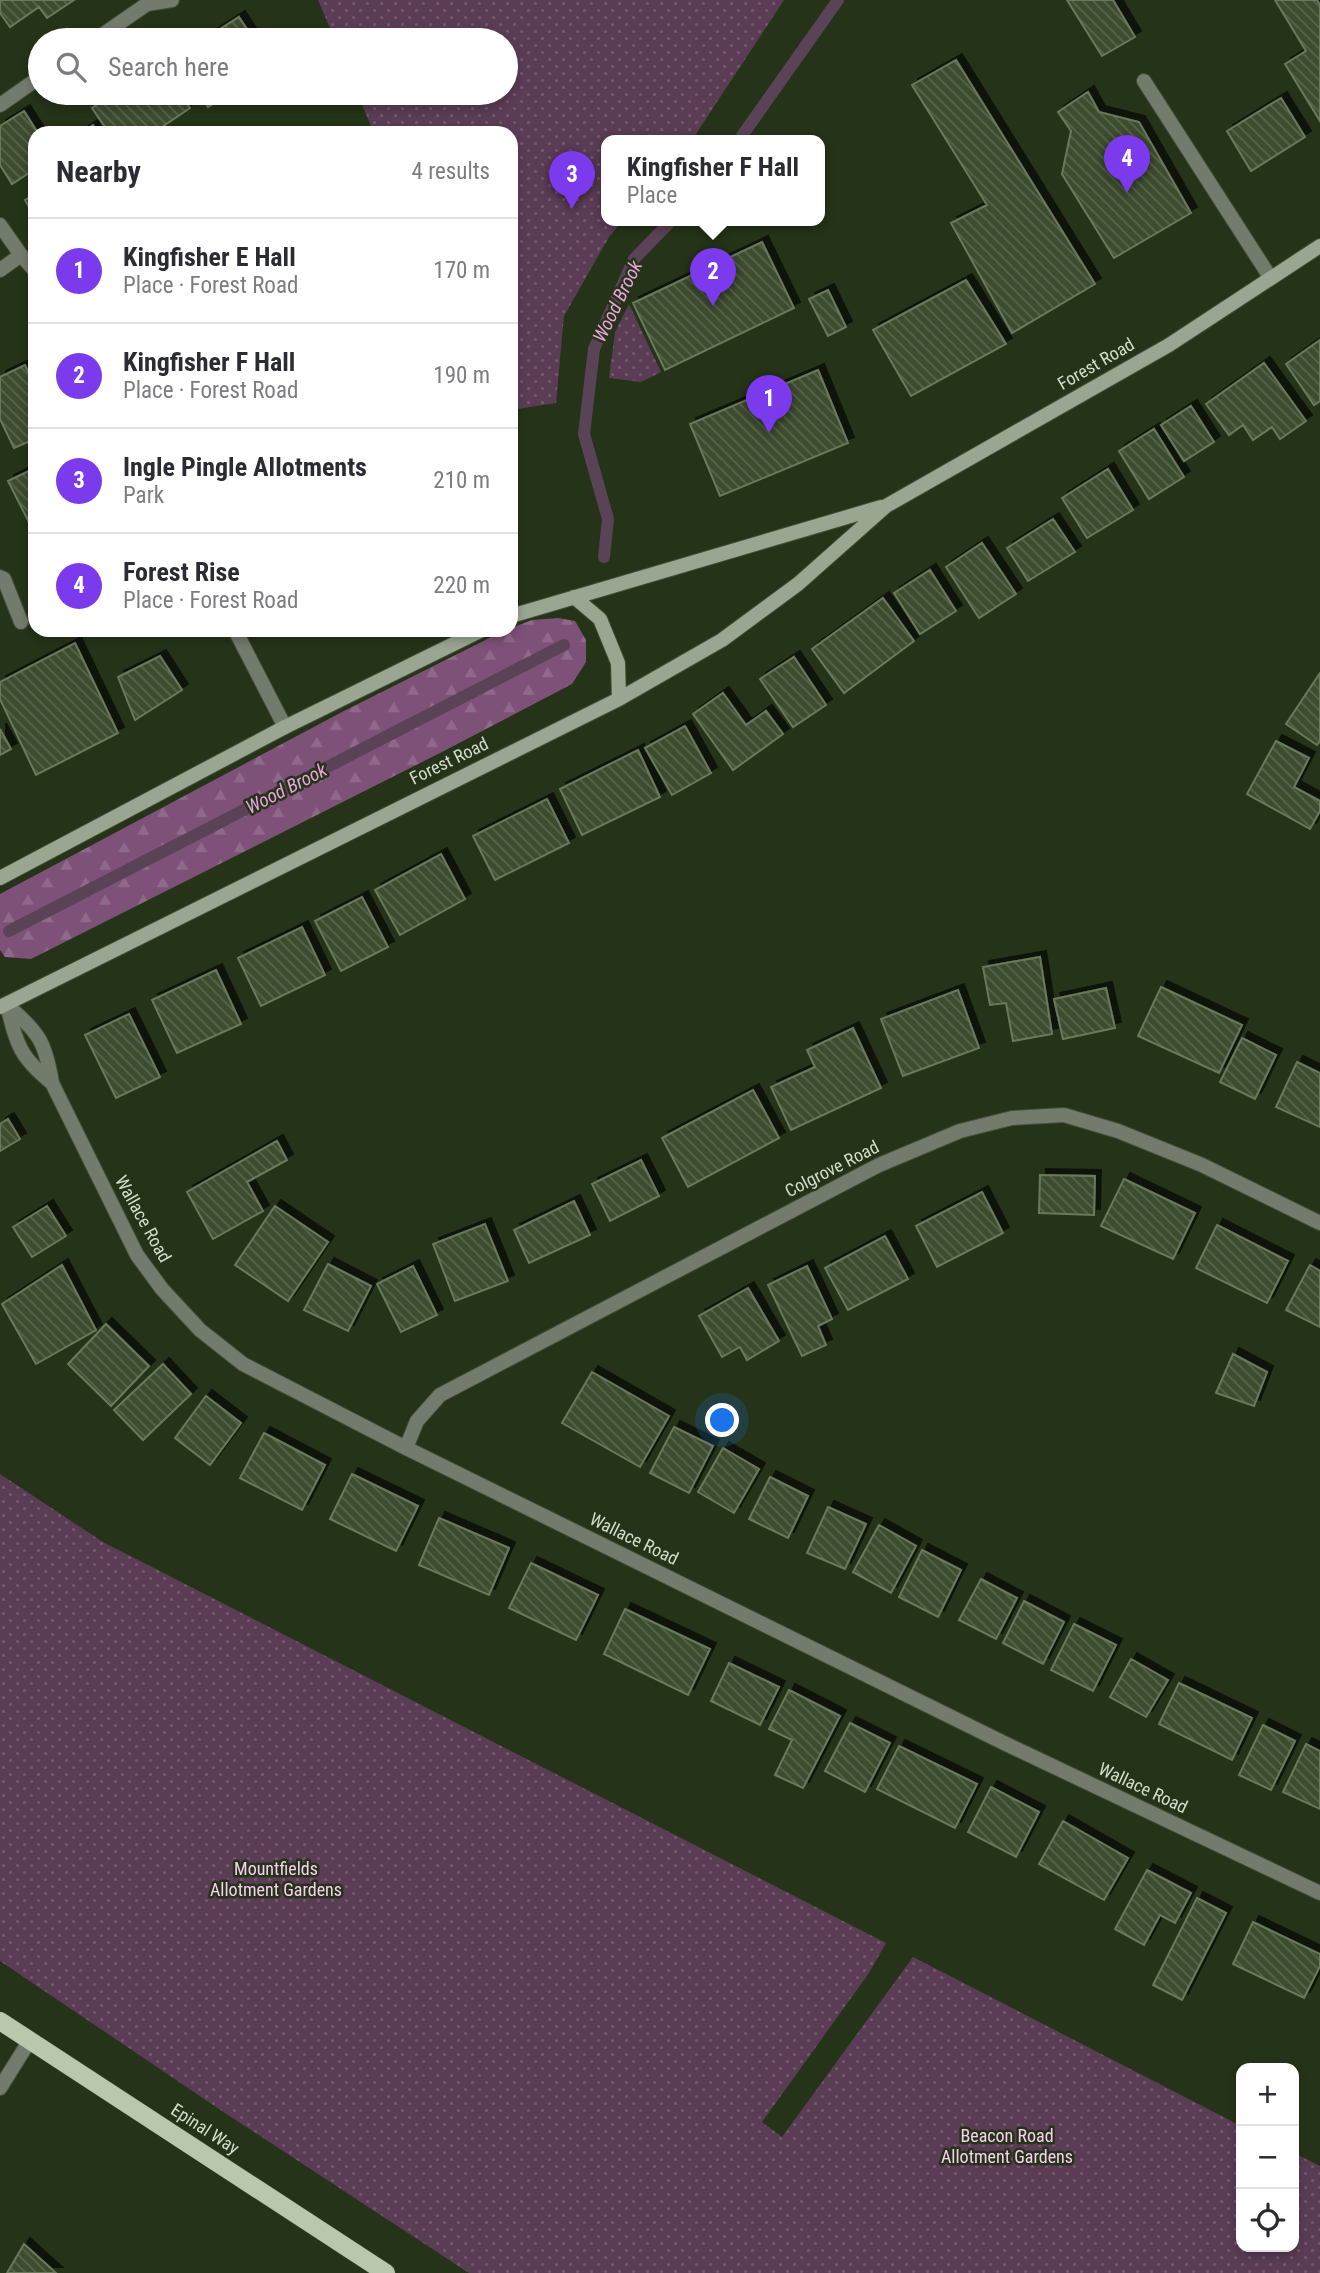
<!DOCTYPE html>
<meta charset="utf-8">
<style>
:root{--surface:#fff;--page:#f2f2f3;--text:#2b2b33;--muted:#7c7c81;--line:#e1e1e2;--accent:#7c3aed}
body{margin:0;font-family:"Roboto Condensed",sans-serif;background:var(--page);color:var(--text)}
.controls{position:absolute;right:21px;bottom:21px;display:grid;overflow:hidden;border-radius:14px;box-shadow:0 4px 10px #0003}
.controls button{width:63px;height:63px;display:grid;place-items:center;padding:0;border:0;border-bottom:2px solid var(--line);background:var(--surface);color:var(--text);font:35px sans-serif}
.you{position:absolute;left:723px;top:1421px;width:24px;height:24px;margin:-18px;border:5px solid #fff;border-radius:50%;background:#1a73e8;box-shadow:0 0 0 10px #1a73e833}
.badge{display:grid;place-items:center;width:46px;height:46px;border-radius:50%;background:var(--accent);color:#fff;font-size:23px;font-weight:700}
.pin{position:absolute;translate:-50% -58px;filter:drop-shadow(0 2px 4px #0008)}
.pin::after{content:'';position:absolute;top:37px;width:24px;height:21px;background:inherit;clip-path:polygon(0 0,100% 0,50% 100%)}
.popup{position:absolute;left:601px;top:135px;width:224px;height:91px;box-sizing:border-box;display:grid;place-content:center;border-radius:14px;background:var(--surface);filter:drop-shadow(0 2px 5px #0005);font-size:23px;white-space:nowrap;color:var(--muted)}
.popup b{font-size:26px;color:var(--text)}
.popup::after{content:'';position:absolute;left:50%;top:100%;margin-left:-14px;border:14px solid transparent;border-top-color:var(--surface)}
.list{margin:0;padding:0;list-style:none}
h2{display:flex;justify-content:space-between;align-items:center;height:91px;margin:0;padding:0 28px;font-size:30px}
h2 small{font-size:23px;font-weight:400;color:var(--muted)}
.list li{display:grid;grid-template-columns:46px 1fr auto;gap:21px;align-items:center;box-sizing:border-box;height:105px;padding:0 28px;border-top:2px solid var(--line)}
.list b{display:block;font-size:26px;white-space:nowrap}
.list p{margin:0;font-size:23px;white-space:nowrap;color:var(--muted)}
.list em{font-size:23px;font-style:normal;color:var(--muted)}
.icon{flex:none;width:38px;height:38px;fill:none;stroke:currentColor;stroke-width:2;stroke-linecap:round;stroke-linejoin:round}
.map{position:relative;flex:none;width:1320px;height:2273px;overflow:hidden}
.search{position:absolute;background:var(--surface);box-shadow:0 4px 10px #0003;left:28px;top:28px;width:490px;height:77px;display:flex;align-items:center;gap:18px;box-sizing:border-box;padding:0 24px;border-radius:38px;color:var(--muted);font-size:26px}
.panel{position:absolute;background:var(--surface);box-shadow:0 4px 10px #0003;left:28px;top:126px;width:490px;height:511px;border-radius:21px}
.map>svg:first-child{display:block}
.grass{fill:url(#grass-dots)}
.forest{fill:url(#forest-firs)}
.lines{fill:none;stroke-linecap:round;stroke-linejoin:round}
.stream{stroke:#5b4357;stroke-width:12}
.building{fill:url(#building-back-hatch);stroke:#697a5b;stroke-width:2;filter:url(#shadow)}
.service-casing{stroke:#414e35;stroke-width:16}
.minor-casing{stroke:#414e35;stroke-width:16}
.secondary-casing{stroke:#414e35;stroke-width:16}
.primary-casing{stroke:#414e35;stroke-width:19}
.service{stroke:#737b6d;stroke-width:14}
.minor{stroke:#737b6d;stroke-width:14}
.secondary{stroke:#9aa691;stroke-width:14}
.primary{stroke:#b8c8ac;stroke-width:18}
.labels{text-anchor:middle;stroke-width:5;stroke-linejoin:round;paint-order:stroke}
.street-label{font-size:18px;fill:#d3dccc;stroke:#253318}
.park-label{font-size:18px;fill:#facef2;stroke:#253318}
.water-label{font-size:19px;font-style:italic;fill:#eaa4e0;stroke:#253318}
</style>
<div class="map">
<svg width="1320" height="2273" viewBox="0 0 1320 2273">
<defs>
<pattern id="grass-dots" width="8" height="8" patternUnits="userSpaceOnUse" patternTransform="scale(1.75)"><rect width="8" height="8" fill="#5a3c55"/><path d="M2 2h.1M6 6h.1" fill="none" stroke="#71586c" stroke-width="1.8" stroke-linecap="round"/></pattern>
<pattern id="forest-firs" width="22" height="20" patternUnits="userSpaceOnUse" patternTransform="scale(1.75)"><rect width="22" height="20" fill="#7e5178"/><path d="M5 1l3.5 6h-7zM16 11l3.5 6h-7z" fill="#8f698a"/></pattern>
<pattern id="building-back-hatch" width="6" height="6" patternUnits="userSpaceOnUse" patternTransform="scale(1.75)"><rect width="6" height="6" fill="#3d4c2f"/><path d="M-1 5l2 2M0 0l6 6M5-1l2 2" fill="none" stroke="#58654c"/></pattern>
<filter id="shadow"><feDropShadow dx="6" dy="-6" stdDeviation="0" flood-color="#0009"/></filter>
</defs>
<rect width="100%" height="100%" fill="#253318"/>
<!-- grass -->
<path class="grass" d="M318,0h466l-92,140h-86v80h17l-14,17 -45,79 -8,87 -45,7v-277h-137l-17,-40h149v-53h-171z
M629,304l32,68 -20,10 -32,-4 6,-46z
M0,1474l103,68 783,401 -17,30 -107,149 20,15 131,-180 328,169v121h53v-94l26,13v107h-851l-247,-162 -222,-150z"/>
<!-- forest -->
<path class="forest" d="M558,618l17,3 11,19v22l-14,22 -132,69 -409,206 -26,-2 -5,-7v-56l342,-182 163,-82h6v-2l21,-8z"/>
<g class="lines">
<!-- stream -->
<path class="stream" d="M739,140l99,-140
M604,557l4,-38 -24,-85 10,-85 40,-90 38,-39
M9,931l555,-286"/>
</g>
<!-- building -->
<path class="building" d="M0,0h74l-27,18 -8,-11 -29,20 -10,-14z
M1067,0h46l22,37 -33,19z
M1275,0h42l3,5v116l-35,-57 21,-13z
M239,17l15,23h-51z
M956,60l139,224 -83,49 -61,-110 36,-18 -75,-120z
M1088,92l11,20 40,10 52,91 -77,45 -52,-84 9,-43 -13,-19z
M114,93h66l10,15 -37,25h-44l-17,-25z
M199,93h31l-22,14z
M1281,98l24,39 -54,34 -24,-40z
M24,111l14,22h-3v36l-23,15 -12,-19v-39z
M93,125l6,8h-18z
M35,194v23l-10,-17z
M762,242l32,66 -129,62 -32,-67z
M966,280l40,64 -95,52 -38,-66z
M828,290l18,37 -18,9 -19,-37z
M1320,340v61l-6,4 -28,-41z
M1264,363l42,58 -26,18 -8,-12 -19,13 -10,-15 -14,10 -23,-31z
M25,365l10,22v52l-21,9 -14,-29v-42z
M818,370l30,73 -128,53 -30,-72z
M1191,406l23,36 -30,19 -23,-36z
M1154,429l30,48 -35,22 -30,-48z
M35,468v66l-27,-53z
M1108,469l25,41 -46,28 -25,-40z
M1053,519l22,33 -47,29 -21,-33z
M982,543l34,51 -37,24 -33,-51z
M930,570l26,41 -36,23 -26,-41z
M883,598l31,43 -70,52 -32,-44z
M75,643l43,90 -82,42 -36,-76v-17z
M160,656l22,34 -47,30 -17,-43z
M794,657l32,48 -33,22 -33,-48z
M1320,673v68l-3,4 -31,-21z
M723,693l23,32 20,-14 17,23 -50,36 -40,-56z
M685,726l26,47 -39,22 -27,-47z
M0,729l11,20 -11,6z
M1276,741l33,17 -15,29 26,14v10l-10,18 -63,-35z
M638,750l22,47 -78,38 -22,-46z
M547,799l22,44 -74,37 -22,-44z
M441,854l24,45 -65,36 -25,-45z
M362,897l26,50 -47,24 -26,-50z
M302,927l23,48 -64,31 -23,-48z
M1040,957l12,77 -39,7 -7,-38 -16,2 -7,-38z
M216,970l25,54 -64,29 -25,-53z
M1161,987l81,38 -23,48 -81,-37z
M1106,988l9,40 -52,11 -9,-40z
M958,990l21,58 -76,28 -22,-57z
M129,1014l31,63 -44,21 -31,-63z
M853,1028l28,60 -90,42 -20,-43 44,-20 -8,-17z
M1242,1038l34,17 -21,44 -35,-17z
M1297,1062l23,11v54l-44,-20z
M753,1090l26,48 -91,49 -26,-49z
M8,1119l12,20 -20,12v-27z
M277,1141l10,19 -40,22 16,29 -50,28 -26,-47z
M641,1160l18,36 -49,25 -18,-37z
M1040,1175l55,1 -1,39 -55,-2z
M1124,1179l71,34 -22,46 -72,-33z
M982,1192l21,41 -66,34 -21,-41z
M574,1201l16,34 -61,28 -15,-33z
M47,1206l19,30 -34,21 -19,-30z
M275,1206l53,36 -40,59 -53,-36z
M485,1224l23,57 -53,20 -22,-57z
M1217,1225l71,36 -21,42 -71,-35z
M885,1236l23,43 -60,31 -23,-42z
M328,1264l43,22 -23,45 -44,-21z
M62,1265l34,65 -60,34 -34,-60z
M1310,1265l10,6v56l-34,-17z
M413,1266l24,49 -36,17 -24,-48z
M807,1266l25,53 -14,7 8,19 -24,11 -34,-71z
M748,1288l31,53 -32,19 -7,-13 -18,10 -23,-41z
M106,1324l43,42 -38,40 -43,-42z
M1233,1354l34,18 -13,34 -38,-13z
M163,1364l28,30 -48,46 -29,-30z
M592,1372l77,44 -29,51 -78,-44z
M206,1396l35,27 -31,42 -35,-27z
M674,1427l39,19 -24,47 -39,-20z
M264,1433l61,32 -23,45 -62,-32z
M723,1448l36,21 -25,44 -36,-21z
M352,1474l66,32 -22,45 -66,-32z
M770,1477l38,19 -20,42 -39,-19z
M828,1507l38,17 -21,45 -38,-16z
M439,1518l70,30 -20,47 -70,-30z
M879,1525l37,21 -25,47 -38,-21z
M922,1550l39,20 -23,47 -39,-20z
M531,1563l67,32 -22,45 -67,-32z
M981,1579l36,19 -21,41 -37,-19z
M1024,1601l40,21 -21,42 -40,-21z
M625,1609l85,40 -22,46 -84,-41z
M1074,1624l42,21 -23,46 -42,-21z
M1131,1659l37,21 -22,37 -36,-20z
M729,1663l50,24 -19,38 -49,-24z
M1179,1683l73,35 -20,42 -73,-36z
M789,1690l51,26 -37,72 -28,-13 17,-35 -23,-11z
M850,1723l40,20 -25,49 -40,-21z
M1263,1725l32,16 -24,49 -32,-15z
M1306,1744l14,7v58l-37,-17z
M899,1746l78,38 -22,44 -78,-39z
M991,1787l48,25 -23,45 -48,-25z
M1063,1821l65,37 -24,42 -65,-36z
M1147,1870l44,23 -16,30 -15,-8 -16,30 -29,-16z
M1197,1898l29,15 -44,87 -29,-15z
M1253,1922l67,32v12l-16,32 -71,-34z
M24,2244l32,29h-49z"/>
<g class="lines">
<!-- service casing -->
<g class="service-casing">
<path id="service" d="M147,4l25,-4
M1144,81l126,196"/>
</g>
<!-- minor casing -->
<g class="minor-casing">
<path id="minor" d="M95,40l52,-36 1,-4
M0,105l40,-28
M0,225l21,30
M0,270l21,-15 14,16
M0,577l4,2 17,43
M235,630l50,97
M6,1004c32,29 39,35 46,79l85,172 25,34 38,41 43,34 163,84 598,295 316,150
M7,1005c10,40 12,51 45,78
M406,1448l11,-27 23,-26 439,-230 81,-34 52,-13 52,-3 54,16 84,34 118,58
M0,2088l30,-48"/>
</g>
<!-- secondary casing -->
<g class="secondary-casing">
<path id="secondary" d="M574,597l26,22 18,44 1,36
M511,616l370,-109
M0,878l285,-151 197,-97
M0,1007l619,-308 103,-59 76,-56 88,-78 283,-161 151,-99"/>
</g>
<!-- primary casing -->
<g class="primary-casing">
<path id="primary" d="M0,2021l386,252"/>
</g>
<!-- service -->
<use href="#service" class="service"/>
<!-- minor -->
<use href="#minor" class="minor"/>
<!-- secondary -->
<use href="#secondary" class="secondary"/>
<!-- primary -->
<use href="#primary" class="primary"/>
</g>
<g class="labels">
<!-- street labels -->
<g class="street-label">
<text transform="translate(1096 364) rotate(-30)" y="6">Forest Road</text>
<text transform="translate(449 761) rotate(-26)" y="6">Forest Road</text>
<text transform="translate(832 1169) rotate(-27)" y="6">Colgrove Road</text>
<text transform="translate(143 1219) rotate(61)" y="6">Wallace Road</text>
<text transform="translate(634 1539) rotate(26)" y="6">Wallace Road</text>
<text transform="translate(1143 1788) rotate(25)" y="6">Wallace Road</text>
<text transform="translate(205 2129) rotate(33)" y="6">Epinal Way</text>
</g>
<!-- park labels -->
<g class="park-label">
<text x="276" y="1875">Mountfields<tspan x="276" dy="21">Allotment Gardens</tspan></text>
<text x="1007" y="2142">Beacon Road<tspan x="1007" dy="21">Allotment Gardens</tspan></text>
</g>
<!-- water labels -->
<g class="water-label">
<text transform="translate(617 301) rotate(-64)" y="7">Wood Brook</text>
<text transform="translate(286 788) rotate(-27)" y="7">Wood Brook</text>
</g>
</g>
</svg>
<div class="controls">
<button>+</button>
<button>−</button>
<button><svg class="icon" aria-label="locate" viewBox="0 0 24 24"><circle cx="12" cy="12" r="6"/><path d="M12 2v4M12 18v4M2 12h4M18 12h4"/></svg></button>
</div>
<div class="you"></div>
<div class="pin badge" style="left:769px;top:433px">1</div>
<div class="pin badge" style="left:713px;top:306px">2</div>
<div class="popup"><b>Kingfisher F Hall</b>Place</div>
<div class="pin badge" style="left:572px;top:209px">3</div>
<div class="pin badge" style="left:1127px;top:193px">4</div>
<div class="search"><svg class="icon" aria-label="search" viewBox="0 0 24 24"><circle cx="10" cy="10" r="6"/><path d="M15 15l6 6"/></svg>Search here</div>
<section class="panel">
<h2>Nearby<small>4 results</small></h2>
<ul class="list">
<li><span class="badge">1</span><div><b>Kingfisher E Hall</b><p>Place · Forest Road</p></div><em>170 m</em></li>
<li><span class="badge">2</span><div><b>Kingfisher F Hall</b><p>Place · Forest Road</p></div><em>190 m</em></li>
<li><span class="badge">3</span><div><b>Ingle Pingle Allotments</b><p>Park</p></div><em>210 m</em></li>
<li><span class="badge">4</span><div><b>Forest Rise</b><p>Place · Forest Road</p></div><em>220 m</em></li>
</ul>
</section>
</div>
